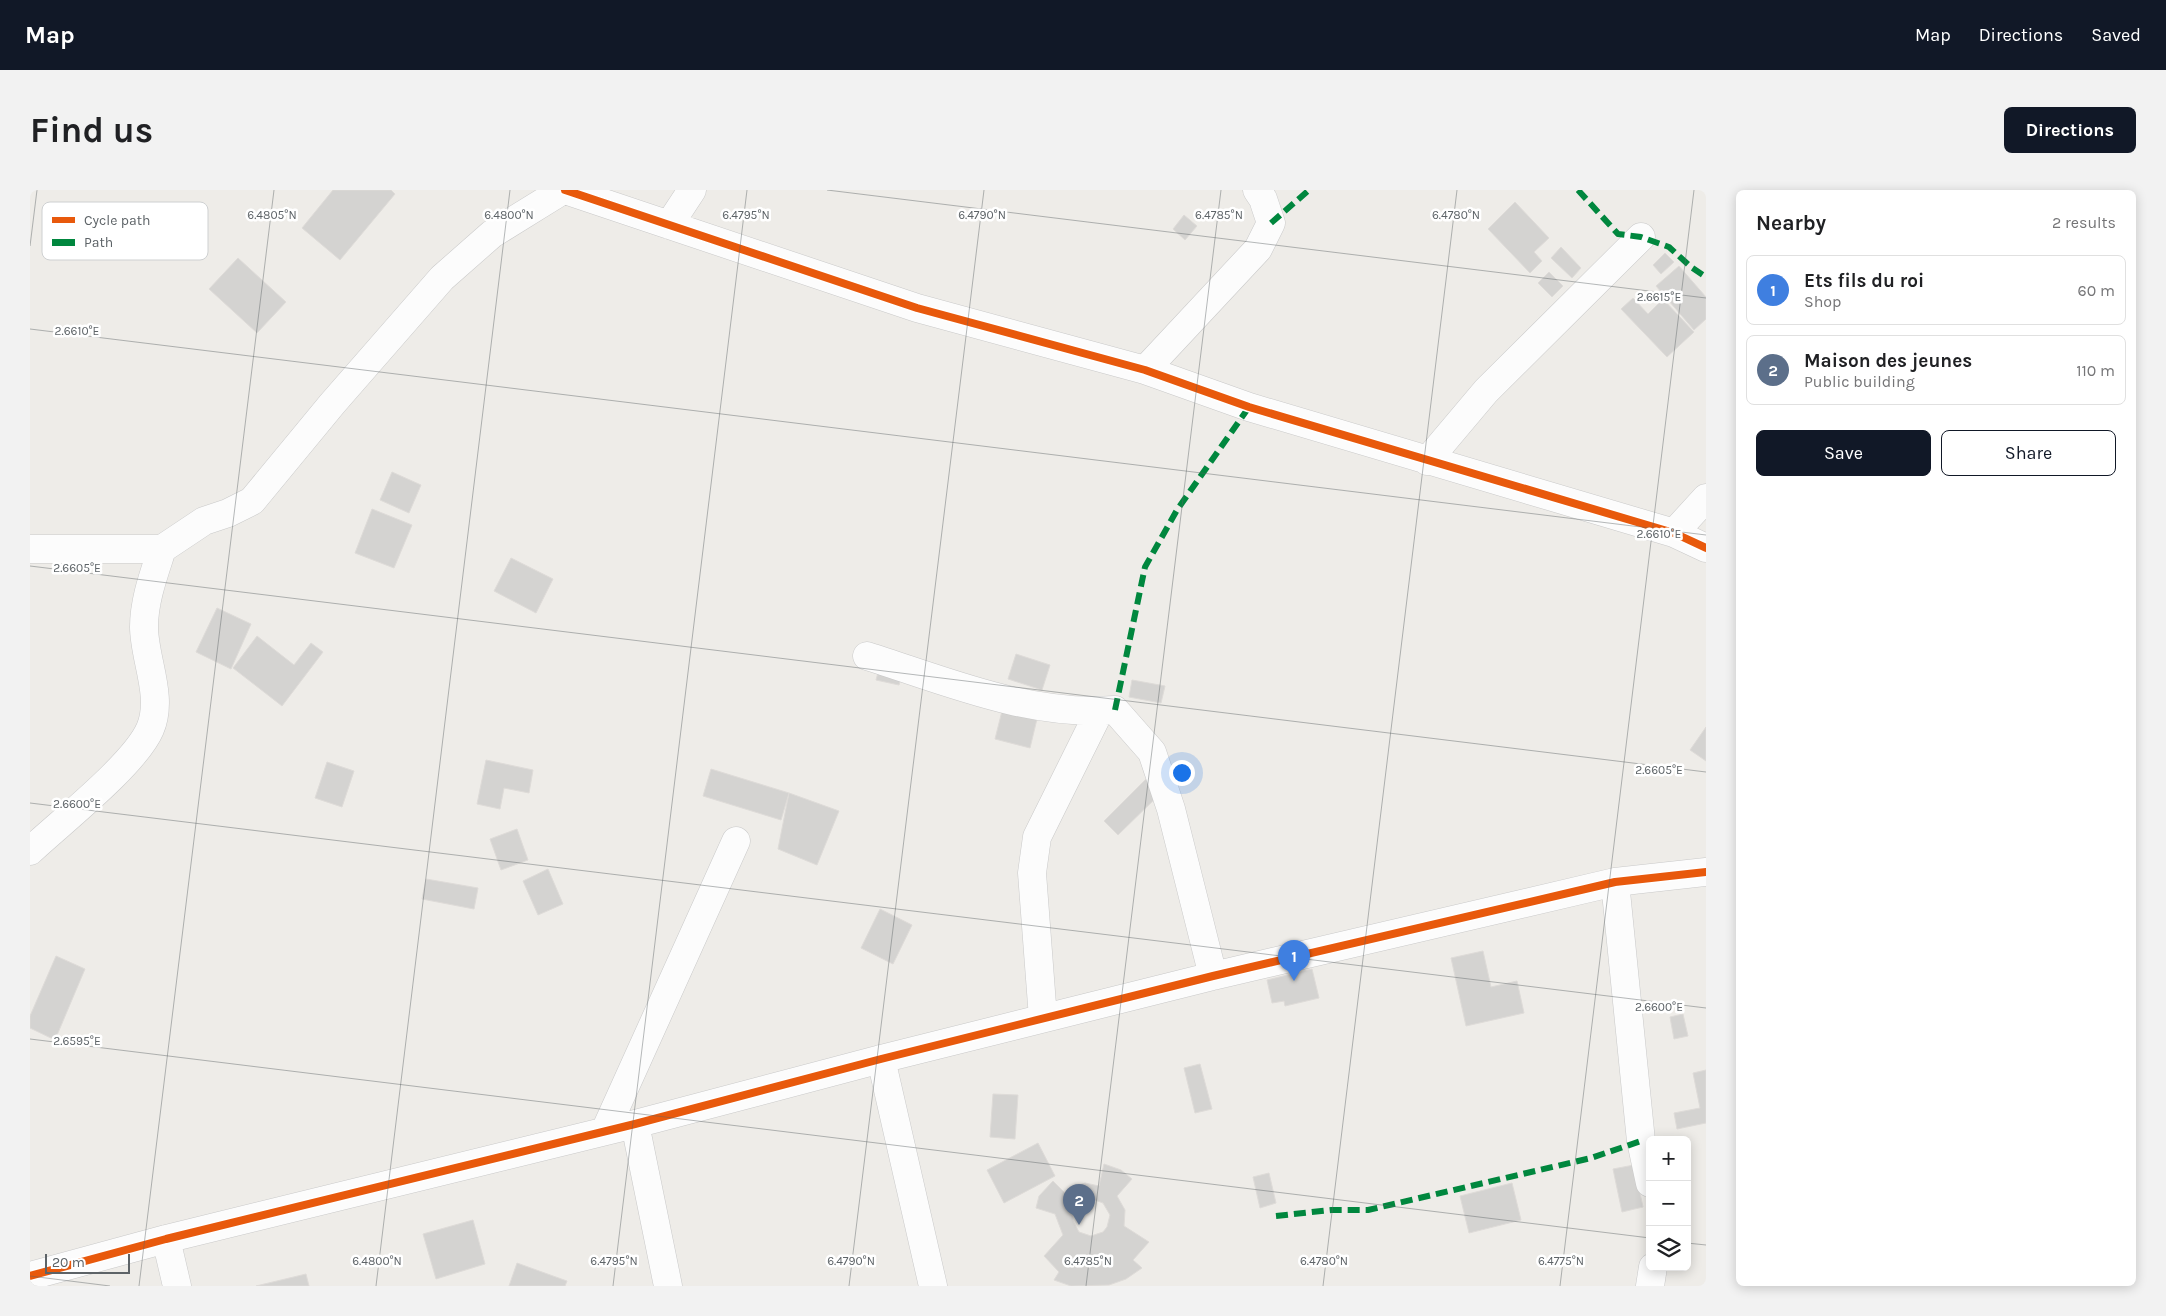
<!DOCTYPE html>
<meta charset="utf-8">
<style>
:root{--surface:#fff;--page:#f2f2f2;--text:#202124;--muted:#757577;--line:#e0e0e0;--accent:#111827}
body{margin:0;font-family:Karla,sans-serif;background:var(--page);color:var(--text)}
.controls{position:absolute;right:15px;bottom:15px;display:grid;overflow:hidden;border-radius:8px;box-shadow:0 2px 12px #0003}
.controls button{width:45px;height:45px;display:grid;place-items:center;padding:0;border:0;border-bottom:1px solid var(--line);background:var(--surface);color:var(--text);font:25px sans-serif}
.scale{position:absolute;left:15px;bottom:12px;width:85px;box-sizing:border-box;padding-left:5px;border:2px solid #5d6367;border-top:0;font-size:14px;line-height:18px;white-space:nowrap;color:#5d6367;-webkit-text-stroke:4px #fff;paint-order:stroke}
.you{position:absolute;left:1151px;top:582px;width:18px;height:18px;margin:-12px;border:4px solid #fff;border-radius:50%;background:#1a73e8;box-shadow:0 0 0 8px #1a73e833}
.badge{display:grid;place-items:center;width:32px;height:32px;border-radius:50%;background:var(--accent);color:#fff;font-size:16px;font-weight:700}
.pin{position:absolute;translate:-50% -41px;filter:drop-shadow(0 1px 2px #0008)}
.pin::after{content:'';position:absolute;top:26px;width:18px;height:15px;background:inherit;clip-path:polygon(0 0,100% 0,50% 100%)}
.list{margin:0;padding:0;list-style:none}
h2{display:flex;justify-content:space-between;align-items:center;height:65px;margin:0;padding:0 20px;font-size:21px}
h2 small{font-size:16px;font-weight:400;color:var(--muted)}
.list li{display:grid;grid-template-columns:32px 1fr auto;gap:15px;align-items:center;box-sizing:border-box;height:70px;margin:0 10px 10px;padding:0 10px;border:1px solid var(--line);border-radius:8px}
.list b{display:block;font-size:19px;white-space:nowrap}
.list p{margin:0;font-size:16px;white-space:nowrap;color:var(--muted)}
.list em{font-size:16px;font-style:normal;color:var(--muted)}
.actions{display:flex;gap:10px;padding:15px 20px}
.actions a{flex:1;padding:11px 0;border:1px solid var(--accent);border-radius:8px;text-align:center;font-size:18px;color:var(--accent)}
.actions .main{background:var(--accent);color:#fff}
.icon{flex:none;width:28px;height:28px;fill:none;stroke:currentColor;stroke-width:2;stroke-linecap:round;stroke-linejoin:round}
.map{position:relative;flex:none;width:1676px;height:1096px;overflow:hidden;border-radius:8px}
header{display:flex;align-items:center;gap:30px;box-sizing:border-box;height:70px;padding:0 25px;background:var(--accent);color:#fff}
header strong{font-size:24px}
nav{display:flex;gap:28px;margin-inline-start:auto;font-size:18px}
.intro{display:flex;align-items:center;justify-content:space-between;box-sizing:border-box;height:120px;padding:0 30px}
h1{margin:0;font-size:35px}
.button{padding:12px 22px;border-radius:8px;background:var(--accent);color:#fff;font-size:18px;font-weight:700}
main{display:flex;gap:30px;padding:0 30px}
aside{flex:1;background:var(--surface);border-radius:8px;box-shadow:0 2px 12px #0003}
.map>svg:first-child{display:block}
.building{fill:#d4d3d1;stroke:#dedbd8;fill-rule:evenodd}
.lines{fill:none;stroke-linecap:round;stroke-linejoin:round}
.minor-casing{stroke:#c9c9c9;stroke-width:29}
.minor{stroke:#fcfcfc;stroke-width:28}
.quiet{stroke:#00873e;stroke-width:6;stroke-dasharray:12 6;stroke-linecap:butt}
.cycleway-casing{stroke:#fff;stroke-width:11}
.cycleway{stroke:#e8590c;stroke-width:8}
.ticks{fill:none;stroke:#5d6367;stroke-width:1;stroke-opacity:0.45}
.key{fill:#fff;stroke:#ced0d1;stroke-width:1}
.key-label{font-size:14px;fill:#5d6367}
.ticks-label{font-size:12px;text-anchor:middle;fill:#5d6367;stroke:#fff;stroke-width:5;stroke-linejoin:round;paint-order:stroke}
</style>
<header>
<strong>Map</strong>
<nav><a>Map</a><a>Directions</a><a>Saved</a></nav>
</header>
<div class="intro"><h1>Find us</h1><a class="button">Directions</a></div>
<main>
<div class="map">
<svg width="1676" height="1096" viewBox="0 0 1676 1096">
<rect width="100%" height="100%" fill="#eeece8"/>
<!-- building -->
<path class="building" d="M303,0h58l4,4 -55,66 -38,-32z
M1485,12l34,36 -15,14 8,9 -12,12 -42,-44z
M1154,25l13,11 -12,14 -12,-11z
M1531,57l20,21 -9,10 -21,-20z
M1635,63l9,9 -13,12 -8,-9z
M208,68l48,44 -29,31 -48,-44z
M1649,76l27,31v22l-12,11 -38,-44z
M1519,82l14,14 -11,11 -14,-14z
M1603,108l15,16 15,-15 31,33 -27,25 -46,-48z
M362,282l29,13 -12,28 -29,-13z
M342,319l40,16 -18,43 -39,-15z
M481,368l42,21 -17,34 -42,-22z
M187,418l34,16 -20,45 -35,-17z
M227,446l37,29 17,-22 12,9 -41,54 -49,-38z
M986,464l34,11 -8,25 -34,-11z
M849,479l23,5 -3,11 -23,-5z
M1102,490l33,6 -4,17 -32,-6z
M972,521l35,8 -7,29 -35,-9z
M1676,537v34l-16,-11z
M456,570l47,10 -4,23 -25,-5 -4,21 -23,-5z
M297,572l27,9 -12,36 -27,-9z
M681,579l78,24 -8,27 -78,-24z
M1118,587l14,15 -44,43 -14,-14z
M759,603l50,18 -22,54 -39,-16z
M487,639l11,31 -27,10 -11,-31z
M518,679l15,35 -25,11 -15,-34z
M396,689l52,9 -4,21 -52,-10z
M850,719l32,16 -19,39 -32,-16z
M1453,761l8,36 26,-6 7,32 -58,13 -15,-68z
M26,766l29,13 -30,71 -25,-12v-12z
M1282,779l7,29 -34,8 -1,-5 -12,2 -5,-23z
M1653,824l5,22 -14,3 -4,-22z
M1170,874l12,45 -17,4 -11,-45z
M1676,880v53l-29,6 -3,-16 26,-5 -7,-35z
M963,904l25,1 -3,44 -25,-2z
M1008,953l17,33 -51,27 -17,-33z
M1074,974l17,6 11,9 -15,17 8,14 -1,16 25,16 -16,18 9,8 -16,11 -17,6 -38,1 -17,-6 5,-8 -15,-16 19,-21 -8,-21 -19,-6 3,-12 14,-15 13,13 5,-6 14,-5 14,3zM1062,1009l11,4 7,12 -3,12 -4,5 -12,4 -12,-4 -6,-11v-7l7,-11z
M1604,975l9,42 -21,5 -9,-43z
M1239,983l7,30 -16,5 -7,-31z
M1482,993l9,37 -52,13 -9,-37z
M443,1030l12,44 -49,15 -13,-45z
M487,1073l50,18 -2,5h-56z
M276,1084l3,12h-53z"/>
<g class="lines">
<!-- minor casing -->
<g class="minor-casing">
<path id="minor" d="M535,0l352,118 228,62 104,37 425,126 32,15
M639,35l23,-35
M1115,180l113,-121 13,-26 -8,-24 -6,-9
M1397,271l59,-70 155,-154
M1644,343l32,-35
M0,359h132l42,-28 24,-8 24,-12 80,-97 110,-126 50,-44 71,-44
M837,466c79,25 163,61 248,54l37,42 19,57 42,167
M0,661c31,-29 105,-87 120,-122 14,-32 -6,-70 -6,-102 0,-27 10,-53 18,-78
M1585,692l26,259 9,42
M1013,828l-11,-145 5,-36 62,-125
M851,869l52,227
M605,934l33,162
M575,941l131,-290
M136,1049l11,47
M0,1086l136,-37 469,-115 246,-65 332,-83 402,-94 91,-10
M1620,1096l3,-19"/>
</g>
<!-- minor -->
<use href="#minor" class="minor"/>
<!-- quiet -->
<path class="quiet" d="M1548,0l40,44 23,3 28,10 22,20 15,10
M1241,33l38,-33
M1085,520l30,-143 32,-57 72,-103
M1246,1026l55,-6h37l223,-52 50,-17"/>
<!-- cycleway casing -->
<g class="cycleway-casing">
<path id="cycleway" d="M535,0l352,118 228,62 104,37 425,126 32,15
M0,1086l136,-37 469,-115 246,-65 332,-83 402,-94 91,-10"/>
</g>
<!-- cycleway -->
<use href="#cycleway" class="cycleway"/>
</g>
<!-- ticks -->
<path class="ticks" d="M797,0l879,108M0,56l7,-56M0,139l1676,206M0,376l1676,206M0,613l1676,205M0,849l1620,199M1657,1053l19,2M0,1086l80,10M109,1096l135,-1096M346,1096l134,-1096M583,1096l134,-1096M819,1096l135,-1096M1056,1096l135,-1096M1293,1096l134,-1096M1530,1096l134,-1096"/>
<!-- legend -->
<rect x="12" y="12" width="166" height="58" rx="8" class="key"/>
<rect x="22" y="27" width="23" height="6" fill="#e8590c"/>
<rect x="22" y="49" width="23" height="7" fill="#00873e"/>
<g class="key-label">
<text x="54" y="35">Cycle path</text>
<text x="54" y="57">Path</text>
</g>
<g class="ticks-label">
<text x="242" y="29">6.4805°N</text>
<text x="479" y="29">6.4800°N</text>
<text x="716" y="29">6.4795°N</text>
<text x="952" y="29">6.4790°N</text>
<text x="1189" y="29">6.4785°N</text>
<text x="1426" y="29">6.4780°N</text>
<text x="1629" y="111">2.6615°E</text>
<text x="47" y="145">2.6610°E</text>
<text x="1629" y="348">2.6610°E</text>
<text x="47" y="382">2.6605°E</text>
<text x="1629" y="584">2.6605°E</text>
<text x="47" y="618">2.6600°E</text>
<text x="1629" y="821">2.6600°E</text>
<text x="47" y="855">2.6595°E</text>
<text x="347" y="1075">6.4800°N</text>
<text x="584" y="1075">6.4795°N</text>
<text x="821" y="1075">6.4790°N</text>
<text x="1058" y="1075">6.4785°N</text>
<text x="1294" y="1075">6.4780°N</text>
<text x="1531" y="1075">6.4775°N</text>
</g>
</svg>
<div class="controls">
<button>+</button>
<button>−</button>
<button><svg class="icon" aria-label="layers" viewBox="0 0 24 24"><path d="M12 4l9 5-9 5-9-5zM3 14l9 5 9-5"/></svg></button>
</div>
<div class="scale">20 m</div>
<div class="you"></div>
<div class="pin badge" style="left:1264px;top:791px;background:#3f7fe0">1</div>
<div class="pin badge" style="left:1049px;top:1035px;background:#5c6f8a">2</div>
</div>
<aside>
<h2>Nearby<small>2 results</small></h2>
<ul class="list">
<li><span class="badge" style="background:#3f7fe0">1</span><div><b>Ets fils du roi</b><p>Shop</p></div><em>60 m</em></li>
<li><span class="badge" style="background:#5c6f8a">2</span><div><b>Maison des jeunes</b><p>Public building</p></div><em>110 m</em></li>
</ul>
<div class="actions"><a class="main">Save</a><a>Share</a></div>
</aside>
</main>
